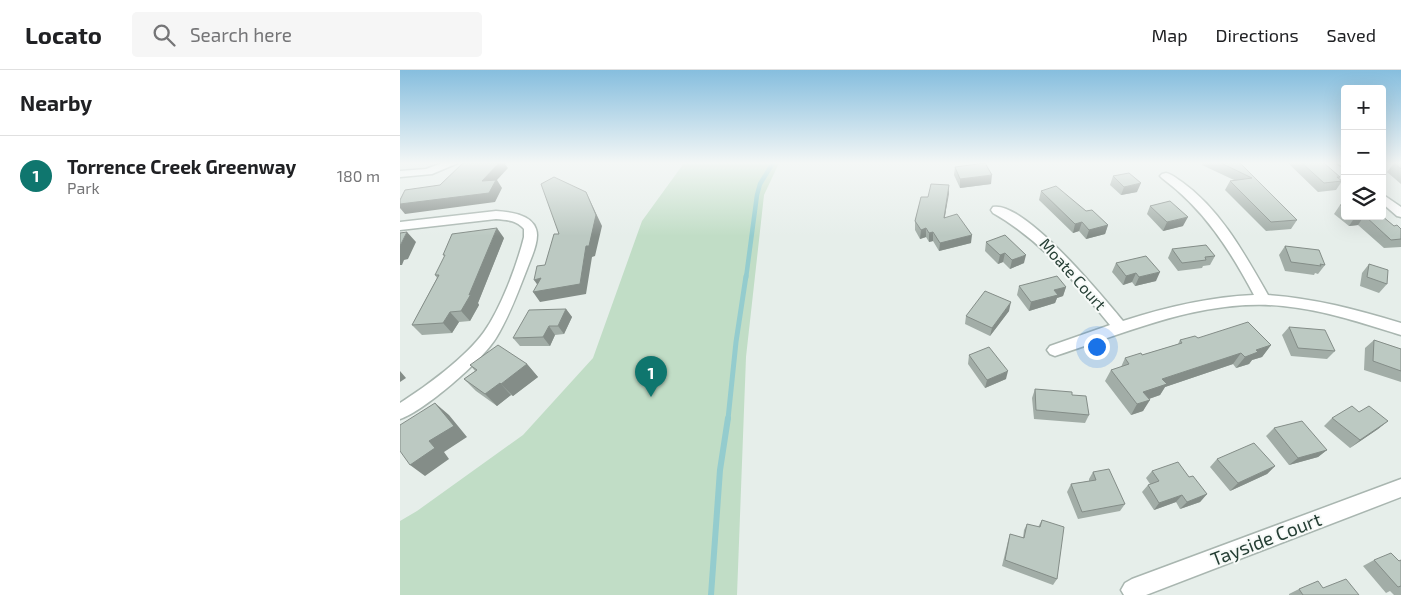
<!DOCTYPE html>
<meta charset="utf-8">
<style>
:root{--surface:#fff;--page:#f6f6f6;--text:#202124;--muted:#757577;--line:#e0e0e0;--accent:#0f766e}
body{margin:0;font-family:"Exo 2",sans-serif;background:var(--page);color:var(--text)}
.controls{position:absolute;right:15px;top:15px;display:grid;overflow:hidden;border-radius:5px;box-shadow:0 5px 20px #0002}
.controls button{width:45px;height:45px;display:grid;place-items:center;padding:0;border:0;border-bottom:1px solid var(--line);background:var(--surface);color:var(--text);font:25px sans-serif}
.you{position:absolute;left:696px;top:276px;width:18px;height:18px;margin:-12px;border:4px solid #fff;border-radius:50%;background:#1a73e8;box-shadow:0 0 0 8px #1a73e833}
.badge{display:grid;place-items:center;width:32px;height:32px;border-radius:50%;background:var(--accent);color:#fff;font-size:16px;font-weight:700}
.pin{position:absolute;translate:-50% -41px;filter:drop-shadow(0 1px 2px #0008)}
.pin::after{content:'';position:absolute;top:26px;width:18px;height:15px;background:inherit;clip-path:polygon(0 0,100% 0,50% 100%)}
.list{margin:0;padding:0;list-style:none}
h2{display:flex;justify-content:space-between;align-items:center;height:65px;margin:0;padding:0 20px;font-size:21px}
h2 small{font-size:16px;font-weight:400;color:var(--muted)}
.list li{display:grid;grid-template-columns:32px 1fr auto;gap:15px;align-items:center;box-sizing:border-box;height:80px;padding:0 20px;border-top:1px solid var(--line)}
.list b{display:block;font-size:19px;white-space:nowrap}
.list p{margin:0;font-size:16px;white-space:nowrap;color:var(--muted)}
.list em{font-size:16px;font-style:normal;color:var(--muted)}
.icon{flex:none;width:28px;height:28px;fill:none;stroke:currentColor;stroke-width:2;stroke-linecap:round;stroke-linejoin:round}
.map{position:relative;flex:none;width:1001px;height:525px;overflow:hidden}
header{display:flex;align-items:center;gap:30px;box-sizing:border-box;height:70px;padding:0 25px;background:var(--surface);border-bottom:1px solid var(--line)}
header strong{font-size:24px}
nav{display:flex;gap:28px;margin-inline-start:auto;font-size:18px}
.search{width:350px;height:45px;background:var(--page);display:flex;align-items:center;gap:12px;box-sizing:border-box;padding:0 18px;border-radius:5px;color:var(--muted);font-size:19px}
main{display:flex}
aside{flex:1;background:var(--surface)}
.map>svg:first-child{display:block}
.green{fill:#c1ddc6}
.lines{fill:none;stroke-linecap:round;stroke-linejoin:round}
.stream-far2{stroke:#94ccce;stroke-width:4.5}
.stream-far1{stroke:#94ccce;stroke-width:5}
.stream{stroke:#94ccce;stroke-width:6}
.street-casing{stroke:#a9b6b0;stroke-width:3}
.street{fill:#fff;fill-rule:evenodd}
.wall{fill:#a2ada7}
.shaded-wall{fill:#848d88}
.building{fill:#bcc9c2;stroke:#848d88}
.labels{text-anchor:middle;stroke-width:4;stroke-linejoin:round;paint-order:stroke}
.street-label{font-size:16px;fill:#263f35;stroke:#f7faf8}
.near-street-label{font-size:19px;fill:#263f35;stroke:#f7faf8}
</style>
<header>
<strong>Locato</strong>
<div class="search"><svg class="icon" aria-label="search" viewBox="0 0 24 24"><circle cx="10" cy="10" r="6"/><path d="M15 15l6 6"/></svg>Search here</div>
<nav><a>Map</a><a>Directions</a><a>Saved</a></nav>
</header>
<main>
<aside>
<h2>Nearby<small></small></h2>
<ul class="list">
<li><span class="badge">1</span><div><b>Torrence Creek Greenway</b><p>Park</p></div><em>180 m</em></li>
</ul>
</aside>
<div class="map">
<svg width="1001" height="525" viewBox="0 0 1001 525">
<rect width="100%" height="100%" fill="#e6eeea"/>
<!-- green -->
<path class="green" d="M284,93h95l-15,32 -18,162 -9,238h-337v-74l17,-10 106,-76 70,-77 49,-137z"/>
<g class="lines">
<!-- stream-far2 -->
<path class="stream-far2" d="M346,208l11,-83 3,-11 13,-21"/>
<!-- stream-far1 -->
<path class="stream-far1" d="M328,349l8,-77 10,-66"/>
<!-- stream -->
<path class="stream" d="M311,525l9,-125 8,-52"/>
<!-- street casing -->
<g class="street-casing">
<path id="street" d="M42,93h16l-26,11 -32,3v-6l26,-2z
M937,93h8v5z
M766,103c6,1 11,6 16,9 39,28 63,73 86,113 46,3 90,15 133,28v12c-39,-12 -77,-25 -118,-29 -80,-8 -154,26 -228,50l-5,-2 -3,-4 3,-4 60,-21c-35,-43 -68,-84 -117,-112l-2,-3 2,-3c30,-7 111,91 130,114 43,-14 86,-24 131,-26 -24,-45 -50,-86 -92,-117l-2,-2 2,-2z
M982,124l19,13v10l-4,-1 -15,-13z
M96,141c13,1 35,3 40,18 4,11 -5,29 -9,40 -9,23 -18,48 -31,69 -14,23 -72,73 -96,81v-16c27,-17 66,-46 84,-71 17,-24 33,-67 40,-95v-8c-8,-9 -17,-9 -28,-10l-96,11v-8z
M1001,409v18l-255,98h-22l-3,-5 4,-7 7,-4z"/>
</g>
<!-- street -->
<use href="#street" class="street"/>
</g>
<!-- wall -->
<path class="wall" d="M803,93h37l57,57 -6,9 -25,2 -41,-41 5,-9 4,-1 -32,-15z
M888,93h36l16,14 -1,2 3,2 -6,9 -18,2z
M994,93h7v21l-14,-12z
M555,97l36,17 -31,4 -6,-13z
M713,106l24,16 -16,3 -11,-10z
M549,115l-4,32 26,26 -32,8 -6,-10 -4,1 -3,-5 -6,2 -5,-9v-9l13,-24z
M641,121l45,20 22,14 -3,9 -19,5 -7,-8 -6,2 -34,-33z
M945,134v12h37l12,10 7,3v18l-17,1 -26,-23 -9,1 -15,-12 6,-9z
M750,136l33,20 -20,5 -16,-17z
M104,168l-26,65 1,2 -9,16 -11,1 -7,11 -30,2 -10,-10 25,-47 -2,-3z
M586,172l38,21 -14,6 -7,-7 -5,2 -13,-13z
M885,176l40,19 -7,9 -3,-1 -1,2 -29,-4 -6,-16z
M772,179l43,7 -5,9 -7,1 -1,2 -24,3 -10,-13z
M716,193l40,18 -21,5 -3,-4 -9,3 -11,-13z
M969,194l18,20 -8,9 -19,-7 2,-13z
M619,216l47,1 -3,9 -6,2 -2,5 -26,8 -12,-16z
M166,239l6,8 -8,17 -9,1 -5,11h-30l-7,-8z
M609,241l-19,25 -25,-12 1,-8z
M889,257l46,24 -8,8 -36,-3 -9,-21z
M798,268l73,7 -9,12 -10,3 -3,4 -13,4 -3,-4 -68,23 -5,8 -11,4 -6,12 -12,4 -26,-34 6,-11 10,-3 4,-9 17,-3 36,-11 2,-4z
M974,270l27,9v33l-37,-12 1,-22z
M569,285l37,24 -21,9 -17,-24z
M127,294l11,13 -25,19 -2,-1 -14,11 -21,-15 -12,-12 11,-8 -5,-6z
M635,319l37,6 17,20 -4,8 -51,-4 -2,-21z
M959,342l29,9 -10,8 -28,19 -26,-22 8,-8z
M874,358l53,22 -9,7 -29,8 -23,-29z
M817,389l58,7 -8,8 -37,17 -20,-24z
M752,401l37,6 18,17 -7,8 -20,7 -4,-7 -22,8 -12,-18 6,-7 2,-1 -4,-6z
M693,402l32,32 -5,7 -42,8 -11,-27 4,-8 18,-3v-2z
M642,450l15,59 -4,6 -51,-19 6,-25 2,-7 13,4 1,-8 3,-6 11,3z
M974,490l25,1 2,-1v35h-7l-4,-4 -4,2 -23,-27z
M923,518l36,7h-70v-1l10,-5z"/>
<!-- shaded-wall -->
<path class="shaded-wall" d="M98,93h8l-1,1 3,4 -11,12 5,8 -7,14 -90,12 -5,-6v-4l82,-23z
M592,105l-1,9 -31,4v-9z
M741,113l-4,9 -16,3 3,-8z
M549,115v9l-6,32 1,-8z
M186,122l16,34 -7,30 -3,1 -6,37 -46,8 -7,-10 53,-46z
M964,146l-6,9 -9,1 6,-9z
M788,147l-5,9 -20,5 4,-9z
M682,152l-3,9 -6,2 2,-9z
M708,155l-3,9 -19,5 3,-9z
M97,158l7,10 -26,65 1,2 -9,16 -9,-10 8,-16z
M526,158v9l-6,2 1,-9z
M7,162l9,10 -8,17 -4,1 -2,5h-2v-19z
M533,162v9l-4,1v-9z
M572,165l-1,8 -32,8 1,-8z
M605,183l-2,9 -5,2 2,-9z
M626,185l-2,8 -14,6 2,-9z
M760,202l-4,9 -21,5 4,-9z
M736,203l-4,9 -9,3 3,-9z
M141,208v12l-7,-10z
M666,217l-3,9 -6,2 -2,5 -26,8 2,-9 23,-12z
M611,232l-2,9 -19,25 2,-8z
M166,239l6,8 -8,17 -6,-8z
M50,242l9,10 -7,11 -9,-10z
M149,256l6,9 -5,11 -7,-9z
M871,275l-9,12 -10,3 -3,4 -13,4 9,-11 11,-7z
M841,283l-8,11 -68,23 -5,8 -23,8 6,-11 19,-13z
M127,294l11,13 -25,19 -12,-12z
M0,301l6,7 -6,4z
M608,301l-2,8 -21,9 2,-8z
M100,313l11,12 -14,11 -12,-12z
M750,330l-7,11 -12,4 6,-11z
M35,333l14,12 18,22 -23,15 5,7 -24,17 -15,-11z
M988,351l-10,8 -28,19 10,-8z
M927,380l-9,7 -29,8 9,-7z
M875,396l-8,8 -37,17 8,-8z
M807,424l-7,8 -20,7 7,-7z
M782,425l-6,7 -22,8 5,-7z"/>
<!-- building -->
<path class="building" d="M63,93h36l-17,18 14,-1 -7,13 -89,11v-4l5,-10 35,-5z
M585,93l7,12 -32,4 -5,-12z
M821,93h19l57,57 -26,2 -41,-41 22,-3z
M902,93h22l16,14h-3l5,4 -18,2z
M994,93h7v6z
M729,103l12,10 -17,4 -11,-11z
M154,107l32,15 10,23 -7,31h-3l-6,38 -47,8 8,-14 -7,2 3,-14 8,-1 9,-31h5l-18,-50z
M531,114l18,1 -5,33 13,-4 15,21 -32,8 -7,-11 -4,1 -3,-5 -5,2 -6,-9 6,-24h7z
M656,116l30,25 6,-1 16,15 -19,5 -7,-8 -7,2 -34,-33z
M770,131l18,16 -21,5 -17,-16z
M945,134v5l-5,-4z
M965,146h17l12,10 3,-1 4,4v10l-10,1z
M97,158l-28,67 2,-1 -10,17 -11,1 -7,11 -31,2 27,-50h-4l10,-20h-2l9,-21z
M7,162l-7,14v-13z
M605,165l21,20 -14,5 -7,-7 -5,2 -14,-13z
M806,175l9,11 -10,1 1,3 -24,3 -10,-14z
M885,176l34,4 6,15 -5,-1 1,2 -30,-4z
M746,186l14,16 -21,5 -3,-4 -10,3 -10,-13z
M969,194l19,6 -1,14 -20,-7z
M657,206l9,11 -12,3 4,5 -27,7 -12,-16z
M585,221l26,11 -19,26 -26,-12z
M166,239l-8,17h-9l-6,11 -30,1 16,-28z
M848,252l23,23 -15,5 2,2 -13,5 -4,-4 -79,26 5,5 -24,8 7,8 -13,4 -26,-34 18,-6 -4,-6 16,-5 1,2 40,-12 -2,-3 15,-4 3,2z
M889,257l36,3 10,21 -37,-3z
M974,270l27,9v22l-28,-10z
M98,275l29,19 -26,20 -1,-1 -15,11 -21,-15 13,-9 -7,-5z
M589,277l19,24 -21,9 -18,-25z
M635,319l37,3v3l14,1 3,19 -53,-5z
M35,333l19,23 -25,15 6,7 -25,17 -10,-14v-26z
M952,336l7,6 10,-6 19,15 -28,19 -28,-22z
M902,351l25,29 -29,8 -24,-30z
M854,373l21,23 -37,17 -21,-24z
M778,392l11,15 4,-1 14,18 -20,8 -5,-7 -23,8 -11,-18 11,-4 -7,-10z
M709,399l16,35 -43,8 -11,-28 25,-4 -3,-8z
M642,450l22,7 -7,52 -52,-19 5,-26 14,4 3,-14 13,3z
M991,483l8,8 2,-1v26l-3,1 -24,-27z
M946,509l13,16h-56l-4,-6 19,-8 5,7z"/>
<!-- sky -->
<linearGradient id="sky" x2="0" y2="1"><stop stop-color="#86bede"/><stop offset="0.56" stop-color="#f4f7f6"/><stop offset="1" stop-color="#f4f7f6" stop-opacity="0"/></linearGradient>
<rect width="1001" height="166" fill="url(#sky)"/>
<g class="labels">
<!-- street labels -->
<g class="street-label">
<text transform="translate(673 204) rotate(48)" y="6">Moate Court</text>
</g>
<!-- near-street labels -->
<g class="near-street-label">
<text transform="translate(866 469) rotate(-21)" y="7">Tayside Court</text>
</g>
</g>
</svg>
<div class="controls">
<button>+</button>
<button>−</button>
<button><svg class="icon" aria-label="layers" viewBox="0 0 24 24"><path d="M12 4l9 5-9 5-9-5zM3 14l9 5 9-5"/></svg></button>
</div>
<div class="you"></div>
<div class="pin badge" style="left:251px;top:327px">1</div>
</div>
</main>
